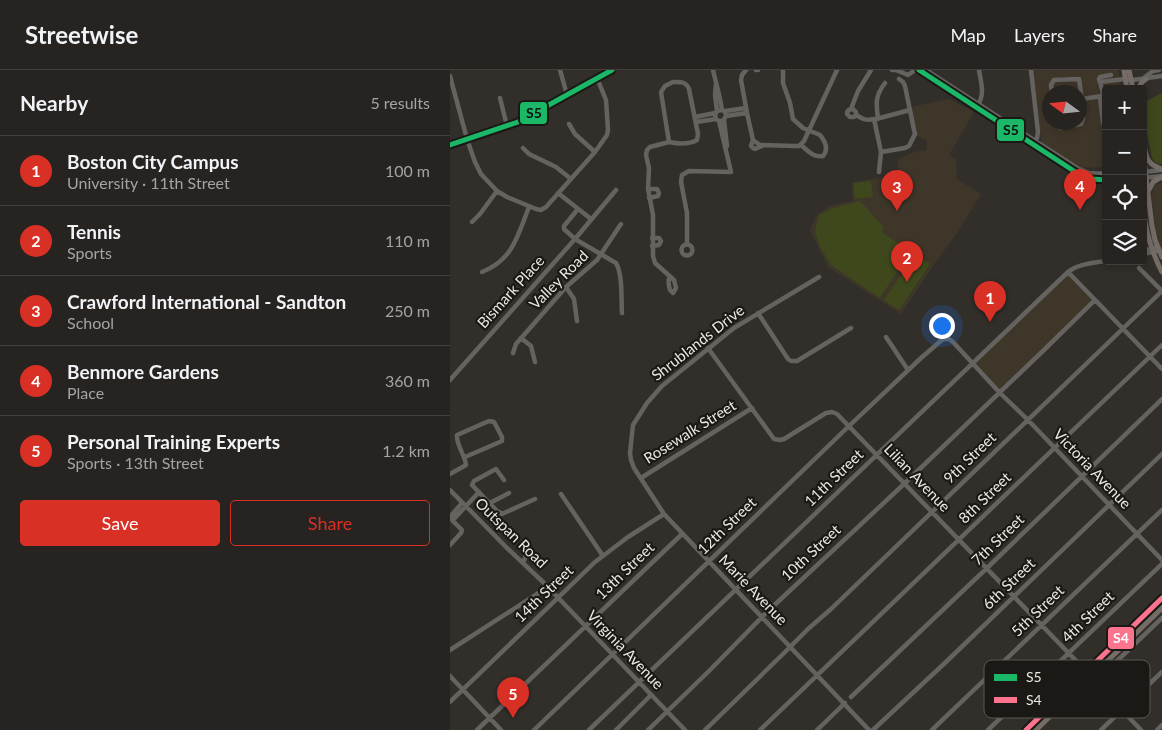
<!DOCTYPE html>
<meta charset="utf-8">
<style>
:root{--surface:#262320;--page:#2e2b29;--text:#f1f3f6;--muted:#a4a4a5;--line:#42403e;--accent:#d93025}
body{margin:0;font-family:Lato,sans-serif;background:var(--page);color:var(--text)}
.controls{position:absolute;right:15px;top:15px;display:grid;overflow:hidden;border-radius:5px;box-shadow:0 2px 8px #0003}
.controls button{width:45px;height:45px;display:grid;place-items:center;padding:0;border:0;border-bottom:1px solid var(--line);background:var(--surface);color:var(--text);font:25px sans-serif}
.compass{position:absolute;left:592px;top:15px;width:45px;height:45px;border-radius:50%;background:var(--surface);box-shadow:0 2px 8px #0003;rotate:285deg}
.you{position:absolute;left:491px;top:255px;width:18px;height:18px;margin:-12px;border:4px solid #fff;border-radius:50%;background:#1a73e8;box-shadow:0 0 0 8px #1a73e833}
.badge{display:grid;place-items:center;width:32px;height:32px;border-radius:50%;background:var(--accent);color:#fff;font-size:16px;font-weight:700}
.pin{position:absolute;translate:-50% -41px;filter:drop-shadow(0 1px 2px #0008)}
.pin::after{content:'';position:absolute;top:26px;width:18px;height:15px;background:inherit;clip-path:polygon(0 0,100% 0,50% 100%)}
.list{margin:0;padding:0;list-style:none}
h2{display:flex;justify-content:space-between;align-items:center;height:65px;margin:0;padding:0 20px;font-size:21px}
h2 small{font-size:16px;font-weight:400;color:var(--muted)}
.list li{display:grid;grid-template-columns:32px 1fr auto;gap:15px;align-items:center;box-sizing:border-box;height:70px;padding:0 20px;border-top:1px solid var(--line)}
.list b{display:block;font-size:19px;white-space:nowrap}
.list p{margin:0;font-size:16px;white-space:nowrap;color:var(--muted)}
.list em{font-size:16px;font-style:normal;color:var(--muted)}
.actions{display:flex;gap:10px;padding:15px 20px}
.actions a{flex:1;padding:11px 0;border:1px solid var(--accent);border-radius:5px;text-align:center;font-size:18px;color:var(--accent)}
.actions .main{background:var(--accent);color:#fff}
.icon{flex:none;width:28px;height:28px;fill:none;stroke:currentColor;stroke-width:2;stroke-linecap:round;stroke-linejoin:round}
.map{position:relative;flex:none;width:712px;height:660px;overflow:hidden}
header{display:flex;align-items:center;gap:30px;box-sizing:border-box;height:70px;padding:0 25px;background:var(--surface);border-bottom:1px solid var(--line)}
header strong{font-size:24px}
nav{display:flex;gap:28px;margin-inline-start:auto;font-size:18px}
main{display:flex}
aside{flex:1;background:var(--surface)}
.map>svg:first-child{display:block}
.built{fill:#3e3629;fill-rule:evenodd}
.green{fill:#3e481c}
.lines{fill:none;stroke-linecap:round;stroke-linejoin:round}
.minor{stroke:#656360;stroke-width:4.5}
.major{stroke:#756c66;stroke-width:5}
.bus-1-casing{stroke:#1b1915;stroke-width:9}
.bus-2-casing{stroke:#1b1915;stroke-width:9}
.bus-1{stroke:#1ab867;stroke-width:5}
.bus-2{stroke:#fc738d;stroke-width:5}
.labels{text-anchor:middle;stroke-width:4.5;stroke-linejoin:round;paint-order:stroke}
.street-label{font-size:15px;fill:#ece8e3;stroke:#1b1915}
.key{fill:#1b1915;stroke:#5a5753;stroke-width:1}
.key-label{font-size:14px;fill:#ece8e3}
.line-badge{stroke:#1b1915;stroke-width:2}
.badge-label{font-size:14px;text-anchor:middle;font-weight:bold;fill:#fff}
.pale-badge-label{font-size:14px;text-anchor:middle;font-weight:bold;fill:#111}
</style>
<header>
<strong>Streetwise</strong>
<nav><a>Map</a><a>Layers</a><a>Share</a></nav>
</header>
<main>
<aside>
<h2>Nearby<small>5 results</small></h2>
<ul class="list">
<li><span class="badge">1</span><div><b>Boston City Campus</b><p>University · 11th Street</p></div><em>100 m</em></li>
<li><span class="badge">2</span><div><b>Tennis</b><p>Sports</p></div><em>110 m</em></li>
<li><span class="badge">3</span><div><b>Crawford International - Sandton</b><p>School</p></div><em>250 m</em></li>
<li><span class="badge">4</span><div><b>Benmore Gardens</b><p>Place</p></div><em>360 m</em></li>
<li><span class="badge">5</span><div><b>Personal Training Experts</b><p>Sports · 13th Street</p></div><em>1.2 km</em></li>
</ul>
<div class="actions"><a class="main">Save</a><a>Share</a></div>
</aside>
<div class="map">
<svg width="712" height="660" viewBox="0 0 712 660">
<rect width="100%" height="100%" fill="#322f2b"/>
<!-- built -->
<path class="built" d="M583,0h85l3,19h-15v78l-25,1 -39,-23zM600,22h30v30h-30z
M499,29l25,13 -25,43 7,4 1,20 24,15 -24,39 -24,33 -32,48 -73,-47 -18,-37 6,-14 13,-10 24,-5 -1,-19 29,-4 16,-7 1,-12 16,-7 12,-2 1,-10 -10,-4 -6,-29z
M712,113v73l-4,-5 -7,-56 3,-10z
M618,202l28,29 -98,92 -26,-29z"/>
<!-- green -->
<path class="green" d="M712,23v71c-5,0 -7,-2 -10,-6l-9,-46v-9z
M421,111l2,16 -18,2 -2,-16z
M410,131l24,26 -2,5 28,20 -30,46 -49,-33 -12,-20 -4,-14 4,-16 11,-6z
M465,184l15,10 -31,46 -15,-10z"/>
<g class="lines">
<!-- minor -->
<path class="minor" d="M110,0l7,25
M263,0c3,13 7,26 9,40
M296,0l-4,5 -1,5 6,33 6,27 7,5 34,1h5l5,-5 33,-71
M306,0h2
M333,0v13l7,20 3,16 10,9 17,7c5,6 9,14 3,21 -9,2 -15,-5 -22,-11
M442,0h4l12,5 7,-5
M469,0l158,103 15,6 14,1
M476,0l151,98 12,5 15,1
M581,0l7,62 -1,6 -3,5
M0,6l17,63 8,23 6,12 16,17 10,6 29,12 5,1 5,-3 49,-55 12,-17 1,-5 -2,-30 -9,-22
M695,7l8,-6 6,-1
M223,12c7,0 13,-1 16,7l9,45 -1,6c-9,5 -19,4 -28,2l-8,-50 4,-6z
M650,12l-1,-3 1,-2 11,-2
M266,13l-1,12 2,16
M602,22l-1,-7 3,-5 25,-1 3,20 20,-3 1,-3 -3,-11 25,-3 8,1 29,-4
M650,27l3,26
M50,28l7,28
M528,35c7,-11 3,-23 1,-35
M401,39l7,-18 13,-21
M275,41l21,-3
M406,45l-2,2h-4l-3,-3c0,-3 2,-5 6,-5l3,3v3c7,4 10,6 18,4l7,33 -2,20
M276,46l21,-3
M245,47l20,-4
M426,49l34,-9
M428,49c-2,-16 -3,-23 7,-36
M274,50l3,26
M246,52l20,-3 3,2h4l3,-5 -1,-5 -4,-1 -4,1 -2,4 1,4
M607,52v4l3,2 21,-4 2,-6 -1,-19
M119,54l6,10 20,18
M303,70l-2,6 2,2 2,1 7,-3
M219,72l-19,5 -3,3 -1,5 3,13 -1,21 5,26v41l2,7 19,17 2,8 -3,5 -3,-3c-1,-4 -3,-9 0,-13
M0,75l68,-23 94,-52
M73,78l6,6 27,13 15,12
M431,82l24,-4 4,-2 6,-12 -1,-4 -9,-44 -2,-4 -4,-3
M693,102l19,-2
M693,108l19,-2
M198,119h9l2,4 -1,3 -9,2
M108,123l33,26
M128,139l-14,17v3l11,10 41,24c7,12 5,36 6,50
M22,152l8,-8 17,-23
M237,174v-31l-6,-31 1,-7 7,-4 42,1 -12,-51
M231.5 180a5.5 5.5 0 1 1 11 0a5.5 5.5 0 1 1-11 0Z
M202,176l7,-1 2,-4 -2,-3h-7
M693,181l15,-4
M693,184l14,-3
M32,202c31,-12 36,-37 47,-65
M618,202l94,97
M369,207l-85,51 -72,58 -15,17 -14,22 -3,28 1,7 3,8 30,46 205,216
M116,217l8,12 3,22
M308,243l30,46 3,2h6l54,-33
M436,267l22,33
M71,268l10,8 4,16
M258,278l66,91 6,1 4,-1 42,-26 6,-1 5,2 249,257
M63,283l3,-9 50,-57 31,-27 24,-36
M0,310l125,-141 41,-49
M0,404l16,-9c-1,-10 -10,-20 -9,-30l32,-14 5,1 8,15v4l-37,16
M191,408l111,-70
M54,410l-8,-11 -22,12 -2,4 25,26 5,3 33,-15
M0,420l57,58 37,35 141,147
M111,424l42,62
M40,433l19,-10
M0,447l12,-14
M0,448l12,12 -1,3 -11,12
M3,450l26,-28
M73,493l3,-8
M0,580l98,-63
M0,606l51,54
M640,607l51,53
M645,612l67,-64
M401,627l136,-129 175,-169
M0,632l145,-140 33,-25 36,-23
M27,660l205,-196
M84,660l315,-304 72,-68 22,-19h6l4,3 46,50 29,28 134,140
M139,660l479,-458c10,-8 25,-9 38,-11
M166,660l35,-35
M198,660l61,-59 58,-59 137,-128 141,-135 50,-49
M255,660l77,-75 26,-26 23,-20 331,-318 -23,-23
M310,660l402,-385
M367,660l28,-27
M423,660l74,-69 215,-207
M482,660l230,-220
M538,660l174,-166
M651,660l61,-58
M707,660l5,-5"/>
<!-- major -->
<path class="major" d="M674,0l3,19
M679,0l4,19
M688,19l4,-7 4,-3
M693,70c3,15 2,24 19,29
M693,82l9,74 3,14 7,17
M651,104l5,-1
M699,120l4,-8 9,-5
M693,139c3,24 8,42 19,63
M576,660l136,-132
M586,660l126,-122"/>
<!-- bus-1 casing -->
<g class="bus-1-casing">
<path id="bus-1" d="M469,0l158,103 15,6 14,1
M0,75l68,-23 94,-52"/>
</g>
<!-- bus-2 casing -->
<g class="bus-2-casing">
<path id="bus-2" d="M576,660l136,-132"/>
</g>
<!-- bus-1 -->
<use href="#bus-1" class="bus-1"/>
<!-- bus-2 -->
<use href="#bus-2" class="bus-2"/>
</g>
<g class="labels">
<!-- street labels -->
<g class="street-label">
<text transform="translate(109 210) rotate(-45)" y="5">Valley Road</text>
<text transform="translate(61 222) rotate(-48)" y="5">Bismark Place</text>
<text transform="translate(248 273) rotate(-38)" y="5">Shrublands Drive</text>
<text transform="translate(240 362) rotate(-32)" y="5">Rosewalk Street</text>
<text transform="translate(520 388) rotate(-44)" y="5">9th Street</text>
<text transform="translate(642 399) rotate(46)" y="5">Victoria Avenue</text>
<text transform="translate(384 408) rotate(-44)" y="5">11th Street</text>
<text transform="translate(467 408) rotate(46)" y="5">Lilian Avenue</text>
<text transform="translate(535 428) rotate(-44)" y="5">8th Street</text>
<text transform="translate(277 456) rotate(-44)" y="5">12th Street</text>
<text transform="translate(61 463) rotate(44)" y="5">Outspan Road</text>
<text transform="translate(548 470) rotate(-44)" y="5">7th Street</text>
<text transform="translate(361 483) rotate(-43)" y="5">10th Street</text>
<text transform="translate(175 501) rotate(-44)" y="5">13th Street</text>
<text transform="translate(559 514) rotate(-44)" y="5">6th Street</text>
<text transform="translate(303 520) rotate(46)" y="5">Marie Avenue</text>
<text transform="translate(94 524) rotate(-44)" y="5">14th Street</text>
<text transform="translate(588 541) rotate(-44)" y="5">5th Street</text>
<text transform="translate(638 547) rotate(-44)" y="5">4th Street</text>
<text transform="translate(175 580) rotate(46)" y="5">Virginia Avenue</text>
</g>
</g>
<!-- legend -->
<rect x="534" y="590" width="166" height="58" rx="8" class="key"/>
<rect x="544" y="604" width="23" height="7" fill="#1ab867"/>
<rect x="544" y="627" width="23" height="6" fill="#fc738d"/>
<g class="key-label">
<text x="576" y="612">S5</text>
<text x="576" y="635">S4</text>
</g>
<g class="line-badge">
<rect x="69" y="31" width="29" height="24" rx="5" fill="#1ab867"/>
<rect x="546" y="48" width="29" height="24" rx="5" fill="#1ab867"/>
<rect x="657" y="556" width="28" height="24" rx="5" fill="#fc738d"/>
</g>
<g class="badge-label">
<text x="671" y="573">S4</text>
</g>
<g class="pale-badge-label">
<text x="84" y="48">S5</text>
<text x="561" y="65">S5</text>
</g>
</svg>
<div class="controls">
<button>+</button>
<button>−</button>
<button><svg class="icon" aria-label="locate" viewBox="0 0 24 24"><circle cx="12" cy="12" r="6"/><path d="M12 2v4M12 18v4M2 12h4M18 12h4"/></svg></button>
<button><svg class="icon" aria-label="layers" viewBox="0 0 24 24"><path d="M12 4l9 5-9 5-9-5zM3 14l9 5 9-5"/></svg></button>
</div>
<svg class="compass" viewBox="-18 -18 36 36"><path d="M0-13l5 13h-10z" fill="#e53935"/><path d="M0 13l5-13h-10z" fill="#a4a4a5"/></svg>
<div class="you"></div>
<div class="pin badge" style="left:540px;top:252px">1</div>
<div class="pin badge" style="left:457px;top:212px">2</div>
<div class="pin badge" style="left:447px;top:141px">3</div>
<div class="pin badge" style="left:630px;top:140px">4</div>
<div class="pin badge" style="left:63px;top:648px">5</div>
</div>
</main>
